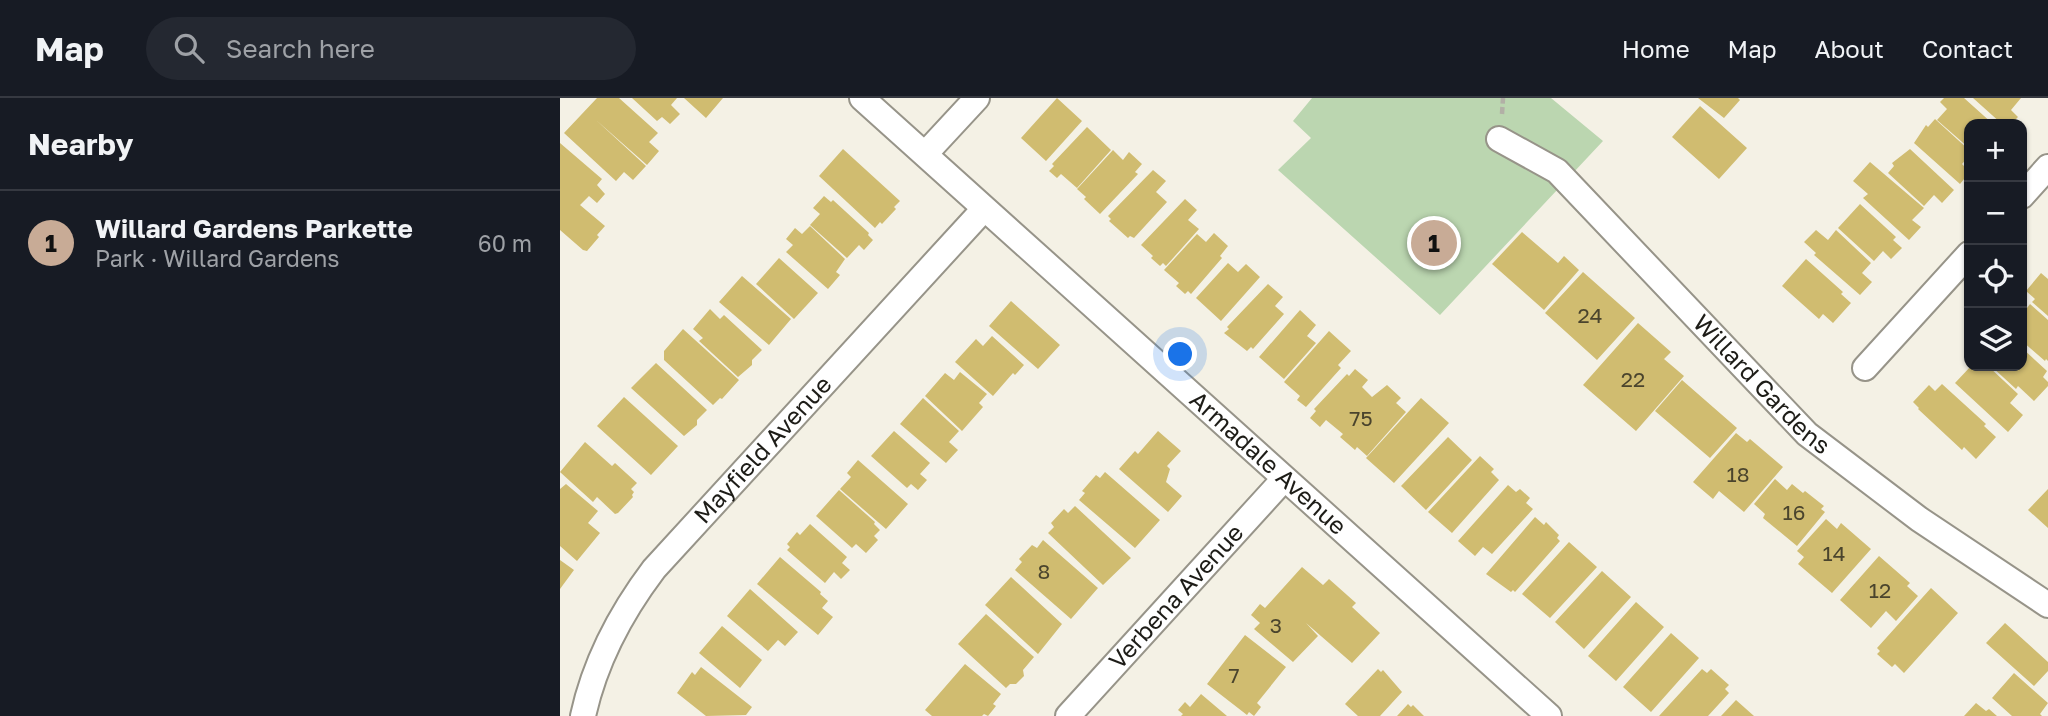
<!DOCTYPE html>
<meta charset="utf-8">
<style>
:root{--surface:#171b24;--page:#242831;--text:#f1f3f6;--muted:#9ea1a6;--line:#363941;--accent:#c8ab96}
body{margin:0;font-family:"Golos Text",sans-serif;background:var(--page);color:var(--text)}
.controls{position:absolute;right:21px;top:21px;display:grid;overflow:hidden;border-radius:14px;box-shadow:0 2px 5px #0004}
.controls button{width:63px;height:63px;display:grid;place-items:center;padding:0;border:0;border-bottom:2px solid var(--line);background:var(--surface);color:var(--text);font:35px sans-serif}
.you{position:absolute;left:621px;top:257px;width:24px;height:24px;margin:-18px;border:5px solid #fff;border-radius:50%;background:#1a73e8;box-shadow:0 0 0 10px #1a73e833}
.badge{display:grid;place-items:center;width:46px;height:46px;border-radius:50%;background:var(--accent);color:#111;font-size:23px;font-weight:700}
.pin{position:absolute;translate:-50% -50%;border:4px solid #fff;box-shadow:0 2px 7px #0006}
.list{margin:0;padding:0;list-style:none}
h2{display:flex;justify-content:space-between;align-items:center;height:91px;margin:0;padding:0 28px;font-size:30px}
h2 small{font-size:23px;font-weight:400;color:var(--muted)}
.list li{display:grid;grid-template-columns:46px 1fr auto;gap:21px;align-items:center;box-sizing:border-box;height:105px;padding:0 28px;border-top:2px solid var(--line)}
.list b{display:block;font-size:26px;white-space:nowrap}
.list p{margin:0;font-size:23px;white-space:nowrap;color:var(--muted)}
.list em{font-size:23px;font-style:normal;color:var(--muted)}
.icon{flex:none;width:38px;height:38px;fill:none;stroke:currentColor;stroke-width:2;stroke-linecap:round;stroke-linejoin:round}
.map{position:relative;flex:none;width:1488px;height:618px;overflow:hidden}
header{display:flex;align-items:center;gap:42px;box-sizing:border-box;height:98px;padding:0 35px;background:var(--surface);border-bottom:2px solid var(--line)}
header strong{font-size:33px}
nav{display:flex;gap:38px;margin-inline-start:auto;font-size:24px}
.search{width:490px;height:63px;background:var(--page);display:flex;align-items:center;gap:18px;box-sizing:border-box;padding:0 24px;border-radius:38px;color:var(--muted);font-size:26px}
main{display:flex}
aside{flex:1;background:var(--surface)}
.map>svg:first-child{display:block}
.green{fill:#bbd6b0}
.building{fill:#d0bc70}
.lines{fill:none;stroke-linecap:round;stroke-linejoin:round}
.minor-casing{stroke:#979489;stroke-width:28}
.path{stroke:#b2b0a6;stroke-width:4.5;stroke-dasharray:7 3.5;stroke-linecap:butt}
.minor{stroke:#fff;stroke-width:24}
.labels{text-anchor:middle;stroke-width:5;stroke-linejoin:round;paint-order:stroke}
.number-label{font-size:21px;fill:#4a442d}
.street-label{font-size:24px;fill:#1d1c17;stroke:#fffefc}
</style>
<header>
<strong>Map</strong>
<div class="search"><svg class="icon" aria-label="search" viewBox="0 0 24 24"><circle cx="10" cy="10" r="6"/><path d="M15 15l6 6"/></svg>Search here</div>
<nav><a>Home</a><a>Map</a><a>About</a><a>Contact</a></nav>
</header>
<main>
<aside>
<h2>Nearby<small></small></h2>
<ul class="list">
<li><span class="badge">1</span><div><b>Willard Gardens Parkette</b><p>Park · Willard Gardens</p></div><em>60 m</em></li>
</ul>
</aside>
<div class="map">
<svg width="1488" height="618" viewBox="0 0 1488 618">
<rect width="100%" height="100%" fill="#f4f1e5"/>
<!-- green -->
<path class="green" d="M752,0h239l52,43 -163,174 -162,-145 33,-32 -18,-17z"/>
<!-- building -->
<path class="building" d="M37,0h22l39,35 -9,9 10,9 -12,14 -51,-45 50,46 -13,14 -9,-8 -8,9 -52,-48z
M72,0h45l-6,7 9,9 -10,10 -8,-7 -5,4z
M124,0h39l-17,20z
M497,0l25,23 -36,40 -25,-23z
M1138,0h40l2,2 -16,18z
M1384,0h20l29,26h-24v24l-32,-28 10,-11 -7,-7z
M1413,0h48l-10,12 7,7 -7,7h-9z
M1140,8l47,42 -28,31 -47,-42z
M1375,21l34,31v6l-7,8 7,7v2l-9,11 -46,-41 12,-18 2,2z
M527,29l24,23 -34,38 -16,-14 -4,4 -8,-7 5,-5 -2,-2z
M0,45l42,36 -5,6 8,9 -8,9 -8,-7 -9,9 25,21 -8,9 2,2 -12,14 -4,-1 -23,-20z
M283,51l57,52 -6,6 2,2 -14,15 -2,-2 -5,6 -56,-52z
M1350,51l44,41 -12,13 -8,-8 -10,11 -36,-33 6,-7 -2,-3z
M553,52l10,10 6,-8 13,12 -7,8 3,2 -38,40 -16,-15 2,-2 -9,-8z
M1310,64l54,46 -12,12 9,7 -12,13 -46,-42 5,-4 -15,-13z
M593,72l13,11 -10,11 11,10 -33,36 -4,-2 -2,2 -19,-17 2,-2 -3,-3z
M264,98l7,6 2,-2 36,33 -1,2 5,5 -9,10 -5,-5 -12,13 -37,-33 10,-11 -7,-6z
M625,101l12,11 -9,10 11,9 -33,37 -3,-3 -3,3 -9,-8 2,-2 -12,-11z
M1300,106l36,33 -3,3 9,8 -11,11 -8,-8 -9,10 -36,-33z
M250,128l35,33 -9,13 4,3 -12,14 -42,-37 7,-7 -7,-6 9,-11 7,6z
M1256,132l12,10 8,-10 35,33 -9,10 10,9 -12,13 -46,-40 2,-2 -12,-11z
M962,134l36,31 6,-7 15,14 -35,40 -52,-46z
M654,135l14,13 -8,10 2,2 -31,36 -3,-3 -3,3 -9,-8 3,-3 -15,-13 33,-36 9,8z
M219,160l39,35 -24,26 -38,-35z
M1246,161l37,33 -2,2 10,9 -18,20 -10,-9 -4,5 -37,-33z
M668,165l10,9 8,-8 14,13 -39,44 -25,-23z
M1023,174l52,46 -38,42 -52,-47z
M1481,175l7,6v37l-16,-14 3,-3 -9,-8z
M182,178l49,43 -22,26 -50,-43z
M708,186l15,13 -8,9 9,8 -31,35 -2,-2 -4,4 -23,-18 5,-4 -2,-2z
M451,203l49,44 -22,24 -49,-43z
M1462,205l5,5 3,-4 18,16v41l-2,-2 -1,2 -23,-20z
M150,211l10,10 4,-4 38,35 -10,10v5l-14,12 -39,-36 4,-3 -10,-9z
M740,212l16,15 -9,11 9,7 -32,36 -25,-22z
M1078,225l33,29 -7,7 20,17 -48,55 -53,-46z
M123,231l56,51 -17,19 -2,-1 -7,7 -49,-45v-9z
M769,233l22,20 -13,14 3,3 -35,39 -9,-7 3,-4 -16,-14z
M432,238l32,29 -9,10 -2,-2 -20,23 -38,-34 21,-23 7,7z
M1462,250l25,23 -4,6 5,5v4l-14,15 -16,-15 -2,3 -25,-23h31z
M96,265l51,47 -10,10v5l-13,11 -53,-48z
M1411,268h17l30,28 -8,9 13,12 -15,17 -53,-49z
M795,271l13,11 -6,7 10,10 15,-12 14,13 -5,5 10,9 -39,44 -10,-9 -2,3 -15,-13 3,-3 -17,-14 -6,7 -10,-9 6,-7 -2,-2 33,-35 2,2z
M400,274l27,22 -8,9 4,4 -21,24 -37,-35 20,-23 9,7z
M1122,282l55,48 -27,30 -55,-47z
M1382,286l44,40 -2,2 12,11 -20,22 -12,-12 -2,3 -44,-41 1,-1 -6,-6 16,-17 6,6z
M64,299l54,49 -27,29 -54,-49z
M363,300l36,33 -10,11 9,8 -12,13 -46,-39z
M861,300l28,25 -55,60 -28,-25z
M334,333l36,32 -10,11 7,6 -9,10 -7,-6 -4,4 -36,-32z
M598,333l23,20 -14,15 3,3 -4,13 16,14 -14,16 -49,-43 16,-18 3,3z
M1176,335l11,9 3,-3 33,28 -39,45 -25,-21 -6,8 -20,-17z
M888,339l24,23 -46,50 -25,-24z
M25,344l27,24 3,-3 22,20 -6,6 3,3 -2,3 1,2 -15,16 -3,1 -18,-17 -4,5 -33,-30z
M920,358l14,13 -3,3 8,8 -47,53 -24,-21z
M298,362l50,44 -22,25 -46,-40 11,-12 -4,-4z
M545,374l55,48 -25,28 -56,-48 6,-7 -3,-2 14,-16 4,3z
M1215,381l12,11 5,-6 11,9 2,-2 19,15 -3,3 4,3 -28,34 -34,-28 2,-4 -11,-10z
M6,386l32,27 -10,12 12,10 -23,28 -17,-15v-57z
M948,387l8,7 4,-3 10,9 -4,5 7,6 -41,45 -9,-7 -8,9 -17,-15z
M1488,391v39l-20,-18z
M279,392l36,32 -1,2 6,6 -6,6 4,4 -12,13 -10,-9 -4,4 -36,-32z
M515,408l56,52 -28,27 -55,-52 6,-6 -3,-4 13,-14 4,4z
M975,419l9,8 2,-3 13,13 -2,3 3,3 -45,51 -2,-2 -2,2 -25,-18z
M1266,421l11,10 4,-6 30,26 -39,44 -34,-29 6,-7 -7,-6z
M250,426l37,33 -5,6 8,7 -9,9 -7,-7 -9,11 -38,-33 3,-3 -3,-3 10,-12 3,3z
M483,442l55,48 -27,31 -56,-49 7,-8 -3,-3 13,-14 5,3z
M1009,444l28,25 -47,51 -28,-24z
M1319,458l31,27 -3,3 11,10 -22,25 -10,-10 -15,17 -31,-28z
M220,459l41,35 -1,2 8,7 -6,7 11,9 -15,18 -61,-51z
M0,462l14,10 -14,19z
M742,469l21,18 6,-6 27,24 -4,4 28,26 -28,30 -46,-40 12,13 -25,26 -39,-33 6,-6 -9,-8 9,-11 5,4z
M1042,473l29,26 -47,52 -29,-27z
M451,479l51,47 -24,30 -53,-49z
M1371,490l27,25 -54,60 -9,-9 -3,3 -15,-13 3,-3 -3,-3z
M190,491l48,43 -13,14 -7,-6 -10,11 -41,-35z
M1076,504l28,25 -48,54 -28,-25z
M426,516l48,43 -11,13 1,6 -8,8h-6l-4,4 -48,-44z
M1445,525l43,39v9l-14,15 -48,-43z
M162,528l40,34 -22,28 -41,-35z
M1111,535l28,25 -48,54 -28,-25z
M685,537l41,32 -29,36 4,4 -7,9 -5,-4 -2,3 -40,-31z
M405,566l36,30 -8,10 3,2 -8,10 -4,-2 -2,2h-50l-7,-6z
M141,569l51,40 -6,8 -40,1 -29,-23 15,-21 3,3z
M818,571l3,3 2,-2 19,22 -22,24h-22l-13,-12z
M1142,571l5,4 4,-4 18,16 -4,4 4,4 -21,23h-49z
M1454,575l34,30 -8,11 2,2h-30l-20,-18z
M641,596l26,22h-46l2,-2 -5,-4 7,-8 5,5z
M1176,602l18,16h-33z
M1416,605l10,8 3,-2 8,7h-33z
M848,606l3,3 2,-2 11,11h-27z"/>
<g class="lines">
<!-- minor casing -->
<g class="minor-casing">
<g id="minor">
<path id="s1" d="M302,0l687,618"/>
<path id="s2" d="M939,41l58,32 250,263 112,85 129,86"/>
<path d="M366,55l51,-55"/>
<path d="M1462,98l26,-29"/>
<path d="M1305,270l104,-114"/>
<path id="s3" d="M23,618c12,-55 37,-102 71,-147l330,-360"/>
<path id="s4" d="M508,618l216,-237"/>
</g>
</g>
<!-- path -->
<path class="path" d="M942,16l1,-16"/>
<!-- minor -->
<use href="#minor" class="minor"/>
</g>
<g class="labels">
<!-- number labels -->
<g class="number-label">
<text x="1030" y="225">24</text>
<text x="1073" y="289">22</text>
<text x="801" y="328">75</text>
<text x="1178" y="384">18</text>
<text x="1234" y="422">16</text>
<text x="1274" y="463">14</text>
<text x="484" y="481">8</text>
<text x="1320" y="500">12</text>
<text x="716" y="535">3</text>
<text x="674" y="585">7</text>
</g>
<!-- street labels -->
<g class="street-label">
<text dy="8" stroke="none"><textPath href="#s2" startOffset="362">Willard Gardens</textPath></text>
<text dy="8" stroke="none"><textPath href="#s3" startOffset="326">Mayfield Avenue</textPath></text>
<text dy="8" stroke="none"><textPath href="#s1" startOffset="546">Armadale Avenue</textPath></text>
<text dy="8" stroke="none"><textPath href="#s4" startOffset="161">Verbena Avenue</textPath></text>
</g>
</g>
</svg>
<div class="controls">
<button>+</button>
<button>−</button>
<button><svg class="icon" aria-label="locate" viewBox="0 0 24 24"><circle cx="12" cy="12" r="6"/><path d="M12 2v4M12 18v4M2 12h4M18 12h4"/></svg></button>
<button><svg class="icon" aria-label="layers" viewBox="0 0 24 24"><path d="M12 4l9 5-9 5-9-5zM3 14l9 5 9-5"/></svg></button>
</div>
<div class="you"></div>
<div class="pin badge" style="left:874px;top:145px">1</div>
</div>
</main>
